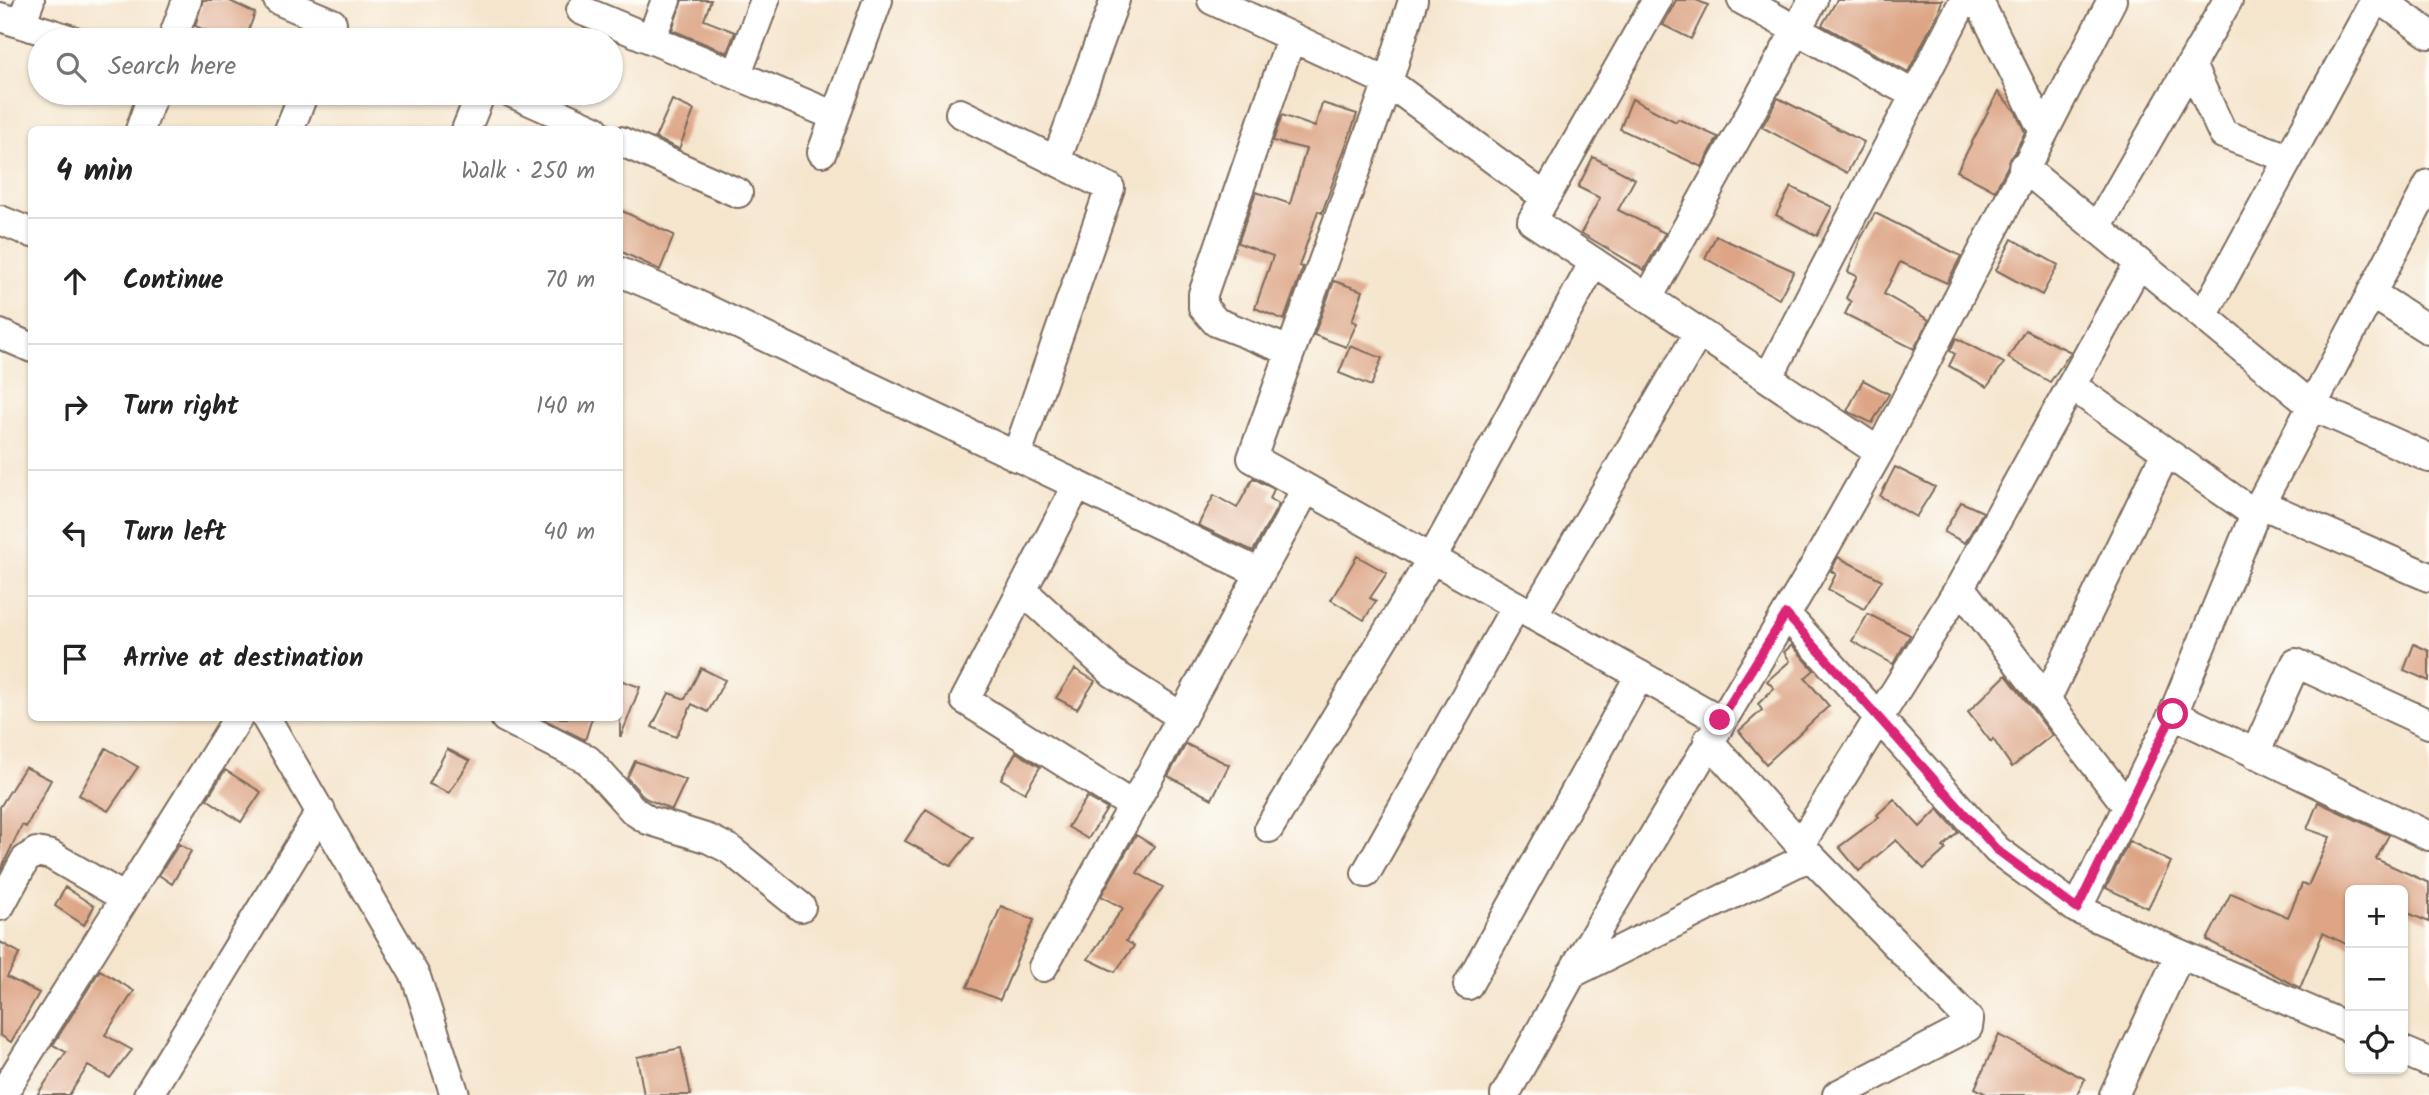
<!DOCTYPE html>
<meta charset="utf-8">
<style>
:root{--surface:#fff;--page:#f2f2f2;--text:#222;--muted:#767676;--line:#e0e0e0}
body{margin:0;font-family:Kalam,sans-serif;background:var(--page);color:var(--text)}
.controls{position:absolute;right:21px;bottom:21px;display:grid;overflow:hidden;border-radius:10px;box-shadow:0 2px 5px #0004}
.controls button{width:63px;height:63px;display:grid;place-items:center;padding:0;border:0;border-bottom:2px solid var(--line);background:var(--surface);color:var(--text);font:35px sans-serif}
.stop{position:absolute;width:21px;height:21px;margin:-16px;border:5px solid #db2777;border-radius:50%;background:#fff}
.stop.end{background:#db2777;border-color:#fff;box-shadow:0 2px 7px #0008}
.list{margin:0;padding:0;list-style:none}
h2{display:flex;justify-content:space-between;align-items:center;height:91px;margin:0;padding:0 28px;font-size:30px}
h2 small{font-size:23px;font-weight:400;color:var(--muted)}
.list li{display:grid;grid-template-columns:46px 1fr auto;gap:21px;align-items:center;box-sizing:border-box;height:126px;padding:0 28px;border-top:2px solid var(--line)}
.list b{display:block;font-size:26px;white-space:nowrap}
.list em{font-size:23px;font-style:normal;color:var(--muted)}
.icon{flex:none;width:38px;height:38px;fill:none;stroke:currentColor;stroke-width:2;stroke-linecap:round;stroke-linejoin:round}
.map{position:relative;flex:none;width:2429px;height:1095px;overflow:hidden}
.search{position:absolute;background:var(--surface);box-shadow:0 2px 5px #0004;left:28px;top:28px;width:595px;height:77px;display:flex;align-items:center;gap:18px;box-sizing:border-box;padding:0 24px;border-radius:38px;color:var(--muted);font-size:26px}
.panel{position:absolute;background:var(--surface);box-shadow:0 2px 5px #0004;left:28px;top:126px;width:595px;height:595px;border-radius:10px}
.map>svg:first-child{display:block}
.building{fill:#dda586}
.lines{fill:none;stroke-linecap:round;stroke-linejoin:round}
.minor-casing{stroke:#7c6b5b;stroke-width:32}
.minor{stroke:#fff;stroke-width:28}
.route{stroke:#db2777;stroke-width:9}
</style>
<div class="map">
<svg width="2429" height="1095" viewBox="0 0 2429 1095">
<rect width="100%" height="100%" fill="#fdfcf7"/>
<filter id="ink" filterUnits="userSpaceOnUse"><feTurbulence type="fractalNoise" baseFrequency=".0143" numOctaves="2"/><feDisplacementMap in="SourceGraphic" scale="14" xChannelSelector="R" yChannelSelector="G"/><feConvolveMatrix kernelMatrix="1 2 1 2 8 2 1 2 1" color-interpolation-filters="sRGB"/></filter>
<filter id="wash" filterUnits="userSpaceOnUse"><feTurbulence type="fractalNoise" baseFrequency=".00686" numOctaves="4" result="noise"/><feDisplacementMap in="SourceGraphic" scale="28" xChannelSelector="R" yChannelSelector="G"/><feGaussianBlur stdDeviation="1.57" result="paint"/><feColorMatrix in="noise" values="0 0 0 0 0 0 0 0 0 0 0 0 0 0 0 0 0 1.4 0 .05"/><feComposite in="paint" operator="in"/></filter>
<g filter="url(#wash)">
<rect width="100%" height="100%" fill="#f5e5cd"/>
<g id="blocks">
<!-- building -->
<path class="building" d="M203,0h25l27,13 -10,27h-17l-33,-14z
M682,0h29l-7,20 31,12 -8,21 -55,-23z
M1676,0h20l12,5 -17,34 -28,-14z
M1837,0h105l-4,13 -30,59 -86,-47z
M1998,92l18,20 9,20 -30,59 -38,-20z
M1778,98l86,44 -17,31 -85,-46z
M1632,99l44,23 2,-3 40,18 -16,30 -82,-38z
M672,100l22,10 -15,39 -24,-11z
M1322,103l35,11 -35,99 -4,-2 -19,55 4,1 -19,53 -29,-12 18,-52 -35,-13 18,-51 34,12 16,-55 -33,-8 9,-26 33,12z
M1593,157l42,22 -17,31 47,23 -21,37 -63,-37 19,-35 -22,-11z
M1791,187l41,20 -15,29 -41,-21z
M620,210l54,25 -14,35 -40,-19z
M1875,213l86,43 -14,27 -47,-21 -16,32 45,26 -15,29 -69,-35 6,-12 -5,-4 11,-22 -9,-4 12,-32z
M1716,236l78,35 -15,28 -74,-41z
M2012,239l46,26 -16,30 -46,-25z
M1334,281l29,10 -11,30 5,2 -11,24 -32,-12z
M2025,330l46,22 -21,30 -42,-24z
M1956,338l48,25 -17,24 -38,-21 6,-12 -5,-3z
M1350,346l32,12 -11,28 -32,-13z
M1863,380l26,14 -17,29 -25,-12z
M1895,467l40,20 -19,30 -36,-21z
M1253,478l21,11 -4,10 9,5 -26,47 -55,-26 16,-30 23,13z
M1961,502l22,10 -18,31 -21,-11z
M1357,556l30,17 -17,25 6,3 -12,19 -33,-20z
M1838,557l44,23 -18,29 -36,-20 8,-15 -5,-3z
M1868,614l42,21 -17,29 -41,-23z
M2414,644l15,7v30l-25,-11z
M1792,645l22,25 -9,8 24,28 -63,58 -27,-33 23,-21 -4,-6 16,-16 -7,-7 23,-20 -6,-9z
M701,668l24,12 -17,32 -16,-8 -16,33 -24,-10 17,-34 16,6z
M1075,669l20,12 -18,28 -21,-11z
M2006,675l46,60 -40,32 -19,-28 -2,3 -23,-30z
M620,680l20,7 -19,49h-1z
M541,718h51l-7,22z
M1186,744l43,21 -17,34 -44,-23z
M106,748l32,19 -30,44 -29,-16z
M447,749l23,12 -21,32 -20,-9z
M1016,752l24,15 -15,26 -24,-14z
M635,761l51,19 -14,30 -27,-12 -18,-20z
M25,767l26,13 -25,47 -4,-2 -22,46v-64z
M225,770l36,22 -20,30 -34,-23z
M1087,797l20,12 -19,30 -20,-12z
M1894,799l26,28 18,-18 20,23 -15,15 3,2 -22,20 -28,-29 -37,31 -20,-24 40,-30 -2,-2z
M2318,802l71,33 -13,24 53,24v39l-26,-11v-21h-53v56l-27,-13 -23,55 -93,-48 24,-47 57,24 14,-33 6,2 22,-49 -23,-8z
M926,809l47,29 -22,28 -46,-25z
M1136,835l18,11 -17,27 26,14 -37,54 8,5 -19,26 -27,-13 35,-51 -22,-12z
M2129,841l42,21 -23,46 -42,-20z
M179,844l12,7 -19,33 -13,-9z
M65,887l29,19 -10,19 -29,-19z
M1001,906l33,14 -34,80 -33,-13z
M0,942l20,11 -13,24 32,16 -28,49 -11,-7z
M100,970l34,21 -29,44 27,15 -22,28 -22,-12 -19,29h-32l29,-43 -13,-7z
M1999,1035l86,44 -8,16h-89l-13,-7z
M681,1048l10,47h-47l-7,-38z"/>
</g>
</g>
<g filter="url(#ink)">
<use href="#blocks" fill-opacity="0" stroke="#7c6b5b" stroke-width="2"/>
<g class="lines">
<!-- minor casing -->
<g class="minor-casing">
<path id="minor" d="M278,0l54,23
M1212,0l176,82 157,115
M1413,0l-25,82 -136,376 468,262
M1657,0l-125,221 347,231
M1742,0l173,95
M1978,0l65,130
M2381,0l48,34
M581,10l254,106
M0,17l72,23
M21,24l9,-24
M651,39l15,-39
M172,40l15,-40
M2191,65l32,69 65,24
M737,74l28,-74
M512,93l83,37
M960,113l150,75 -94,269
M140,130l13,-37
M289,130l15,-37
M466,130l15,-37
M620,141l118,52
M822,152l56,-152
M1056,161l59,-161
M2023,167l289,239 117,52
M2429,184l-174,330 -82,200 256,122
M0,220l32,13
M2097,228l131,-228
M620,272l67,28 390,185 -112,215 168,106 173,-317
M2371,293l58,37
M1648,298l165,-298
M2203,316l172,-316
M0,334l32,14
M1290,351l-74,-29 -13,-15v-13l88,-256
M1768,378l196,-378
M2072,386l183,128
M1077,485l183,88
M2261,504l168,73
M1960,587l167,219
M1022,590l91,83 69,44
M1786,614l211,236 80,59 273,119
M1533,615l166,-283
M2046,700l120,-248
M266,718l150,259 39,118
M505,718l83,42 46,51 14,9 61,19 20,10 72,58
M1708,740l102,116 159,164 -1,7 -131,68
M2255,754l41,-91 133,61
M1269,828l162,-268 163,-298
M1800,845l160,-258 179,-324
M1366,873l150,-267
M0,906l25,-46 11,-8 15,3 74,43
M2077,909l96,-195
M1043,967l90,-161
M1571,974l239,-118
M1468,985l172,-310
M2403,1051l26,11
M2,1095l236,-377
M148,1095l173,-284
M1505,1095l75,-136 227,-380 72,-127 233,-452
M2114,1095l66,-141"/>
</g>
<!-- minor -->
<use href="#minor" class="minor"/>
</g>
</g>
<g class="lines" filter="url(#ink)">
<!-- route -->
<path class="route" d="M1720,720l66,-106 211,236 80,59 96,-195"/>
</g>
</svg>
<div class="controls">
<button>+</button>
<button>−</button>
<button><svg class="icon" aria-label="locate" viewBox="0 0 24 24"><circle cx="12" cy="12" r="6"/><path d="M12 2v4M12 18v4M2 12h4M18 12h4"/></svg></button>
</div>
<div class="stop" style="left:2173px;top:714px"></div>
<div class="stop end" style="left:1720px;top:720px"></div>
<div class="search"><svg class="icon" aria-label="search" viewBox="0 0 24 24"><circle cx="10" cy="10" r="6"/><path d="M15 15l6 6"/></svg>Search here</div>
<section class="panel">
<h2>4 min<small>Walk · 250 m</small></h2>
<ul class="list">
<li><svg class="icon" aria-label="ahead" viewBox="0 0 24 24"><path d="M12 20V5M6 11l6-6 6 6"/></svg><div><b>Continue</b></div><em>70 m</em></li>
<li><svg class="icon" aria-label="right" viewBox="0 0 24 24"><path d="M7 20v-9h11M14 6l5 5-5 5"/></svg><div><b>Turn right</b></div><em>140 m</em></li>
<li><svg class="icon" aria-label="left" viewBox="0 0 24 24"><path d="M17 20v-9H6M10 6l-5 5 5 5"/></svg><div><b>Turn left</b></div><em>40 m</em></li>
<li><svg class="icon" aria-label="arrive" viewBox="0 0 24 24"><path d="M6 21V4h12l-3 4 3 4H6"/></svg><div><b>Arrive at destination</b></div></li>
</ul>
</section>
</div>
